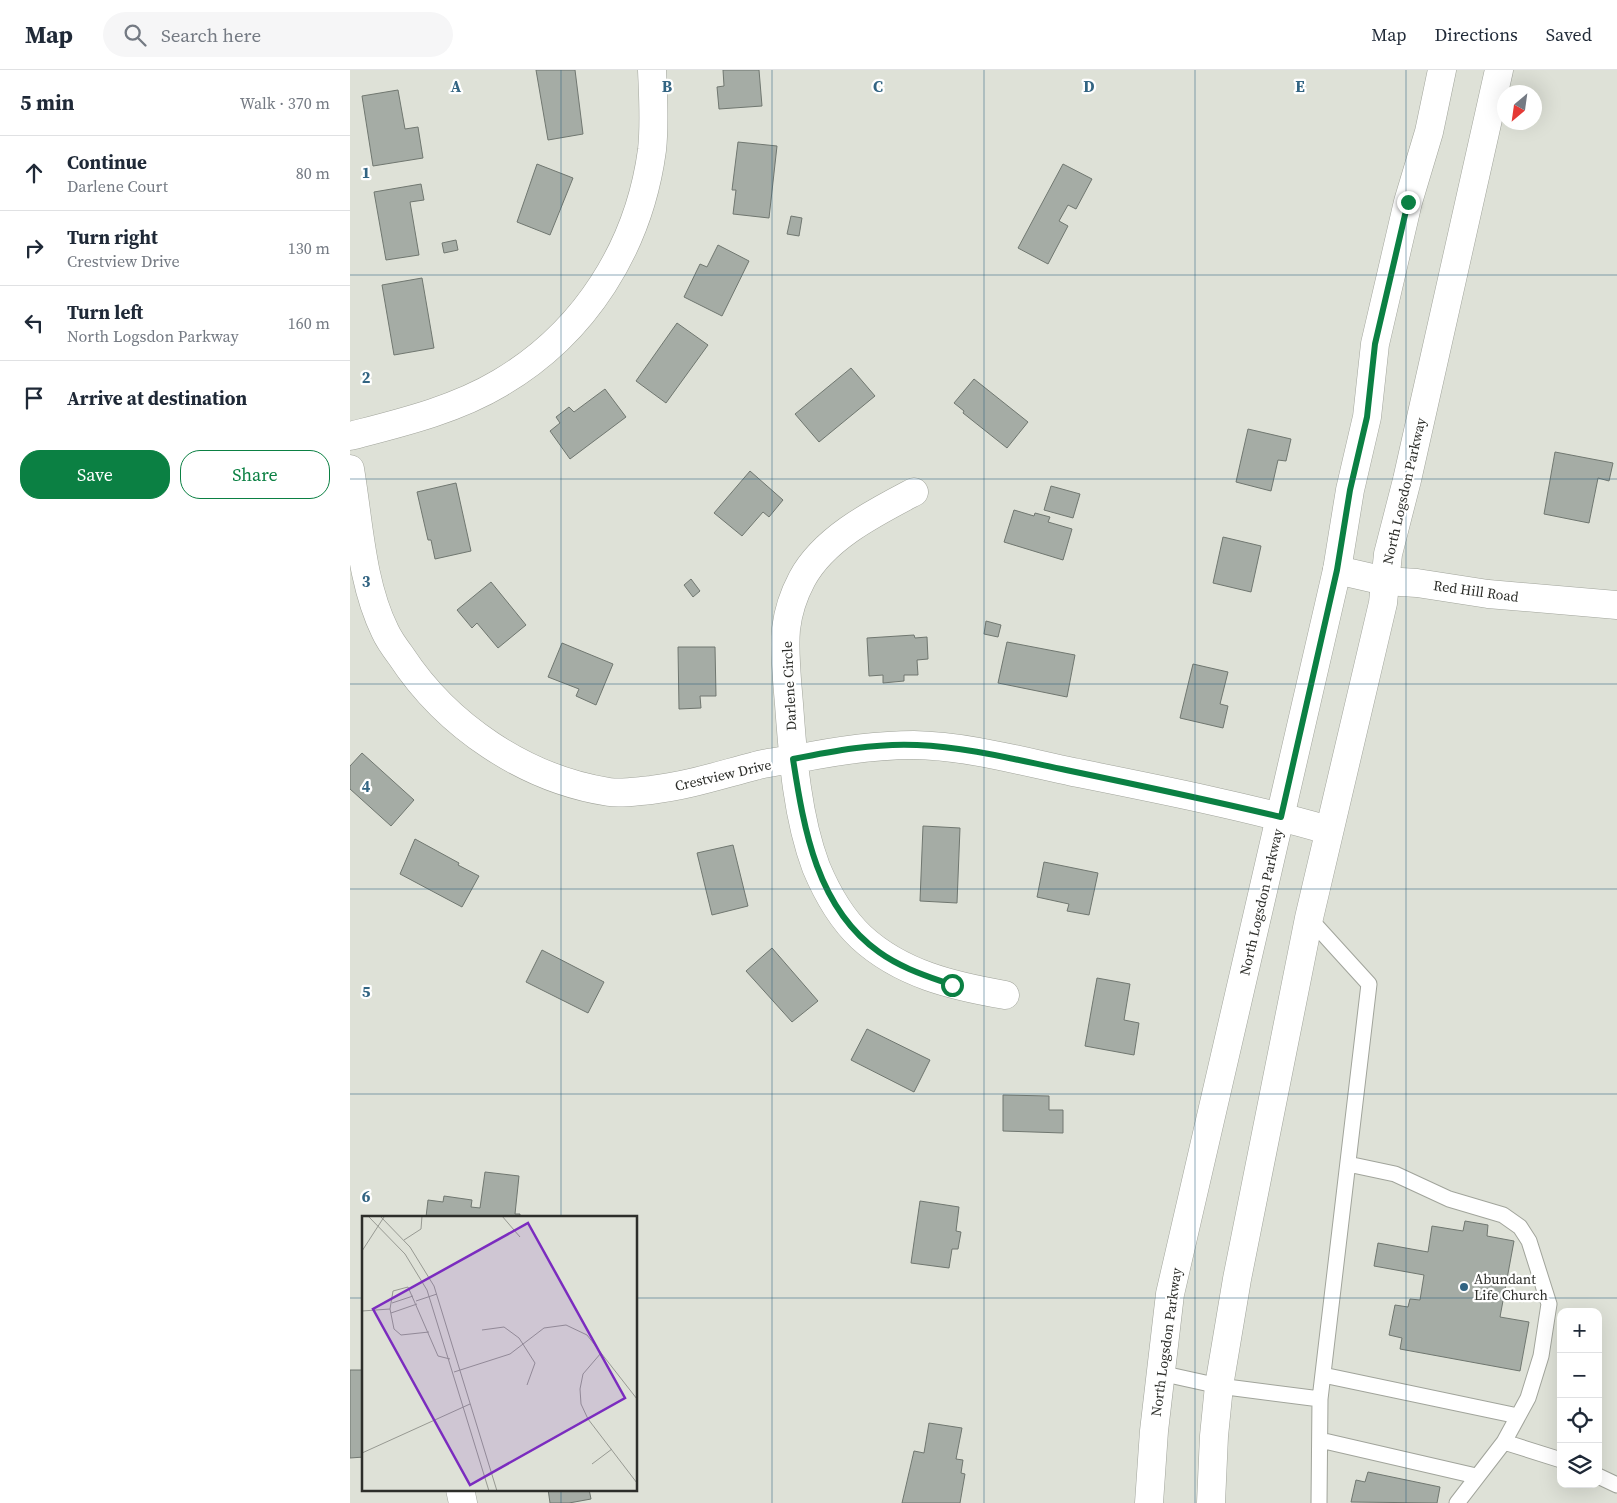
<!DOCTYPE html>
<meta charset="utf-8">
<style>
:root{--surface:#fff;--page:#f6f6f7;--text:#1f2937;--muted:#747a83;--line:#e0e1e3;--accent:#0b8043}
body{margin:0;font-family:"Source Serif 4",serif;background:var(--page);color:var(--text)}
.controls{position:absolute;right:15px;bottom:15px;display:grid;overflow:hidden;border-radius:10px;box-shadow:0 5px 20px #0002}
.controls button{width:45px;height:45px;display:grid;place-items:center;padding:0;border:0;border-bottom:1px solid var(--line);background:var(--surface);color:var(--text);font:25px sans-serif}
.compass{position:absolute;left:1147px;top:15px;width:45px;height:45px;border-radius:50%;background:var(--surface);box-shadow:0 5px 20px #0002;rotate:209deg}
.stop{position:absolute;width:15px;height:15px;margin:-11px;border:4px solid #0b8043;border-radius:50%;background:#fff}
.stop.end{background:#0b8043;border-color:#fff;box-shadow:0 1px 5px #0008}
.list{margin:0;padding:0;list-style:none}
h2{display:flex;justify-content:space-between;align-items:center;height:65px;margin:0;padding:0 20px;font-size:21px}
h2 small{font-size:16px;font-weight:400;color:var(--muted)}
.list li{display:grid;grid-template-columns:32px 1fr auto;gap:15px;align-items:center;box-sizing:border-box;height:75px;padding:0 20px;border-top:1px solid var(--line)}
.list b{display:block;font-size:19px;white-space:nowrap}
.list p{margin:0;font-size:16px;white-space:nowrap;color:var(--muted)}
.list em{font-size:16px;font-style:normal;color:var(--muted)}
.actions{display:flex;gap:10px;padding:15px 20px}
.actions a{flex:1;padding:11px 0;border:1px solid var(--accent);border-radius:20px;text-align:center;font-size:18px;color:var(--accent)}
.actions .main{background:var(--accent);color:#fff}
.icon{flex:none;width:28px;height:28px;fill:none;stroke:currentColor;stroke-width:2;stroke-linecap:round;stroke-linejoin:round}
.map{position:relative;flex:none;width:1267px;height:1433px;overflow:hidden}
header{display:flex;align-items:center;gap:30px;box-sizing:border-box;height:70px;padding:0 25px;background:var(--surface);border-bottom:1px solid var(--line)}
header strong{font-size:24px}
nav{display:flex;gap:28px;margin-inline-start:auto;font-size:18px}
.search{width:350px;height:45px;background:var(--page);display:flex;align-items:center;gap:12px;box-sizing:border-box;padding:0 18px;border-radius:28px;color:var(--muted);font-size:19px}
main{display:flex}
aside{flex:1;background:var(--surface)}
.map>svg:first-child{display:block}
.building{fill:#a5aca5;stroke:#707770}
.lines{fill:none;stroke-linecap:round;stroke-linejoin:round}
.lane-casing{stroke:#a1a49b;stroke-width:17}
.street-casing{stroke:#a1a49b;stroke-width:29}
.secondary-casing{stroke:#a1a49b;stroke-width:29}
.lane{stroke:#fff;stroke-width:15}
.street{stroke:#fff;stroke-width:28}
.secondary{stroke:#fff;stroke-width:28}
.route{stroke:#0b8043;stroke-width:6}
.grid{fill:none;stroke:#326482;stroke-width:1;stroke-opacity:0.55}
.poi-dot{fill:#326482;stroke:#fff;stroke-width:2}
.labels{text-anchor:middle;stroke-width:4.5;stroke-linejoin:round;paint-order:stroke}
.street-label{font-size:14px;fill:#2d2e2a;stroke:#fff}
.poi-label{font-size:14px;fill:#2d2e2a;stroke:#fff;text-anchor:start}
.inset-road{fill:none;stroke:#979992;stroke-width:1}
.view{fill:#7b2cbf;fill-opacity:0.15;stroke:#7b2cbf;stroke-width:2.5}
.inset-edge{fill:none;stroke:#2d2e2a;stroke-width:2.5}
.grid-label{font-size:16px;text-anchor:middle;font-weight:bold;fill:#326482;stroke:#fff;stroke-width:4.5;stroke-linejoin:round;paint-order:stroke}
</style>
<header>
<strong>Map</strong>
<div class="search"><svg class="icon" aria-label="search" viewBox="0 0 24 24"><circle cx="10" cy="10" r="6"/><path d="M15 15l6 6"/></svg>Search here</div>
<nav><a>Map</a><a>Directions</a><a>Saved</a></nav>
</header>
<main>
<aside>
<h2>5 min<small>Walk · 370 m</small></h2>
<ul class="list">
<li><svg class="icon" aria-label="ahead" viewBox="0 0 24 24"><path d="M12 20V5M6 11l6-6 6 6"/></svg><div><b>Continue</b><p>Darlene Court</p></div><em>80 m</em></li>
<li><svg class="icon" aria-label="right" viewBox="0 0 24 24"><path d="M7 20v-9h11M14 6l5 5-5 5"/></svg><div><b>Turn right</b><p>Crestview Drive</p></div><em>130 m</em></li>
<li><svg class="icon" aria-label="left" viewBox="0 0 24 24"><path d="M17 20v-9H6M10 6l-5 5 5 5"/></svg><div><b>Turn left</b><p>North Logsdon Parkway</p></div><em>160 m</em></li>
<li><svg class="icon" aria-label="arrive" viewBox="0 0 24 24"><path d="M6 21V4h12l-3 4 3 4H6"/></svg><div><b>Arrive at destination</b></div></li>
</ul>
<div class="actions"><a class="main">Save</a><a>Share</a></div>
</aside>
<div class="map">
<svg width="1267" height="1433" viewBox="0 0 1267 1433">
<rect width="100%" height="100%" fill="#dee1d7"/>
<!-- building -->
<path class="building" d="M186,0h39l8,64 -35,6z
M373,0h36l3,36 -43,3 -2,-22 7,-1z
M48,20l7,39 13,-2 5,31 -50,8 -11,-70z
M388,72l39,4 -8,72 -36,-4 3,-24h-4z
M187,94l36,14 -23,57 -33,-13z
M713,94l29,15 -16,30 -8,-4 -9,16 9,5 -20,38 -30,-16z
M71,114l3,16 -14,2 9,53 -33,5 -12,-68z
M441,146l11,2 -3,18 -12,-2z
M106,170l2,10 -14,3 -2,-10z
M368,175l31,16 -27,55 -38,-19 16,-33 7,3z
M72,208l12,70 -40,7 -12,-70z
M327,253l31,22 -42,58 -30,-22z
M501,298l24,28 -56,46 -24,-28z
M624,309l54,43 -21,26 -44,-35 1,-2 -10,-8z
M255,319l21,28 -56,42 -20,-28 10,-8 -4,-6 13,-10 5,5z
M898,359l43,10 -5,22 -8,-1 -7,31 -35,-9z
M1205,382l58,11 -4,18 -11,-3 -9,45 -45,-9z
M400,401l33,29 -14,17 -6,-5 -21,24 -28,-23z
M106,413l15,68 -36,8 -4,-19h-3l-11,-48z
M701,416l29,8 -7,24 -29,-8z
M664,440l20,6 1,-3 15,4 -2,5 24,7 -9,31 -59,-18z
M873,467l38,9 -10,46 -38,-9z
M341,509l9,12 -7,6 -9,-12z
M141,512l35,43 -28,23 -21,-25 -5,5 -15,-18z
M636,551l15,4 -3,12 -14,-3z
M564,565l1,3 12,-1 1,22 -11,1 1,15h-14v6l-21,2v-8l-14,1 -2,-38z
M657,572l68,13 -8,42 -69,-14z
M212,573l51,21 -17,41 -20,-9 3,-7 -31,-12z
M328,577h37l1,49h-16l1,12 -22,1z
M843,594l35,8 -8,32 8,2 -5,22 -43,-10z
M12,683l52,47 -23,26 -41,-37v-23z
M573,756l37,2 -3,75 -37,-2z
M65,769l44,24 -1,2 21,11 -17,31 -62,-33z
M383,775l15,61 -36,9 -15,-62z
M694,792l54,11 -9,42 -22,-4 2,-7 -32,-7z
M422,878l46,53 -26,21 -46,-51z
M192,880l62,32 -16,31 -62,-31z
M747,908l33,6 -6,36 15,3 -5,32 -49,-9z
M517,959l63,31 -16,32 -63,-32z
M653,1025l46,1v14h14v23l-60,-2z
M135,1102l34,4 -4,38h5v3h-94l2,-17 15,2 1,-6 28,4 -1,7 9,1z
M570,1131l39,6 -3,24 5,1 -3,17h-6l-3,19 -38,-5z
M1115,1151l23,4 -1,11 27,5 -14,76 29,5 -9,49 -120,-22 2,-11 -13,-3 6,-30 13,2 2,-8 10,1 4,-25 -50,-9 4,-23 50,9 4,-26 31,5z
M0,1300h14v87l-14,1z
M579,1353l33,5 -6,31 7,1 -2,13 4,1 -5,29h-58l12,-52 10,2z
M1018,1402l72,15 -3,16 -86,-1 5,-22 9,2z
M198,1419h41l2,10 -22,4h-19z"/>
<g class="lines">
<!-- lane casing -->
<g class="lane-casing">
<path id="lane" d="M959,848l60,66 -49,415 -1,104
M998,1094l47,10 54,25 54,16 17,12 9,14 20,63 -8,52 -13,42 -24,44
M810,1303l59,13 101,13
M973,1305l195,41
M970,1370l156,36
M1248,1406l19,9
M1107,1433l47,-61 57,18"/>
</g>
<!-- street casing -->
<g class="street-casing">
<path id="street" d="M0,366c50,-13 105,-26 150,-53 85,-50 139,-136 152,-233 3,-27 1,-54 0,-80
M0,399c9,53 11,113 35,162 4,9 10,17 16,25 46,70 124,123 208,136 13,2 29,-1 42,-2 36,-4 69,-15 104,-24 13,-4 27,-5 41,-7 39,-8 78,-14 118,-14 53,1 107,16 159,27 85,17 171,34 255,58
M564,422c-40,21 -90,46 -112,87 -8,15 -14,33 -16,50 -2,25 1,50 3,75 4,55 8,112 27,163 10,24 26,52 45,70 40,37 92,49 144,58
M987,500l48,11 32,2 71,11 129,11
M110,1419l3,14"/>
</g>
<!-- secondary casing -->
<g class="secondary-casing">
<path id="secondary" d="M799,1433l5,-72 16,-137 167,-724 13,-80 17,-73 8,-73 33,-142 21,-70 13,-62
M861,1433l3,-67 5,-50 18,-107 72,-361 74,-315 5,-49 19,-74 92,-410"/>
</g>
<!-- lane -->
<use href="#lane" class="lane"/>
<!-- street -->
<use href="#street" class="street"/>
<!-- secondary -->
<use href="#secondary" class="secondary"/>
</g>
<g class="lines">
<!-- route -->
<path class="route" d="M602,915c-25,-9 -51,-17 -73,-33 -62,-44 -75,-122 -86,-193 40,-8 82,-16 124,-14 50,2 100,15 149,25 72,15 143,30 215,47l56,-247 13,-80 17,-73 8,-73 33,-142"/>
</g>
<!-- grid -->
<path class="grid" d="M211,0v1147M422,0v1433M634,0v1433M845,0v1433M1056,0v1433M0,205h1267M0,409h1267M0,614h1267M0,819h1267M0,1024h1267M0,1228h14M286,1228h981M211,1419v14"/>
<!-- markers -->
<circle class="poi-dot" cx="1114" cy="1217" r="5"/>
<g class="labels">
<!-- street labels -->
<g class="street-label">
<text transform="translate(1054 421) rotate(-77)" y="5">North Logsdon Parkway</text>
<text transform="translate(1126 521) rotate(8)" y="5">Red Hill Road</text>
<text transform="translate(439 616) rotate(-93)" y="5">Darlene Circle</text>
<text transform="translate(373 705) rotate(-13)" y="5">Crestview Drive</text>
<text transform="translate(911 832) rotate(-77)" y="5">North Logsdon Parkway</text>
<text transform="translate(816 1272) rotate(-82)" y="5">North Logsdon Parkway</text>
</g>
<!-- poi labels -->
<g class="poi-label">
<text x="1124" y="1214">Abundant<tspan x="1124" dy="16">Life Church</tspan></text>
</g>
</g>
<!-- overview -->
<g transform="translate(12 1146)">
<rect width="275" height="275" fill="#dee1d7"/>
<path class="inset-road" d="M6,0l37,38 22,36 62,201M18,0l30,31 24,39 63,205M140,0l18,21M42,24l17,-11 1,-13M0,35l22,-34M54,85l21,-7M30,87l21,-7M28,93l4,20 7,6 28,-3M0,95l28,-2 3,-18 15,-4 30,69 12,3M29,97l26,-9M120,114l22,-3 15,11 16,25 -8,22M239,137l-18,21 -3,15 1,15 7,15 49,64M92,156l56,-18 34,-26 22,-3 21,10 50,64M0,237l108,-49M230,248l20,-15"/>
<path class="view" d="M166,7l97,175 -155,87 -97,-176z"/>
<rect width="275" height="275" class="inset-edge"/>
</g>
<g class="grid-label">
<text x="106" y="22">A</text>
<text x="317" y="22">B</text>
<text x="528" y="22">C</text>
<text x="739" y="22">D</text>
<text x="950" y="22">E</text>
<text x="16" y="108">1</text>
<text x="16" y="313">2</text>
<text x="16" y="517">3</text>
<text x="16" y="722">4</text>
<text x="16" y="927">5</text>
<text x="16" y="1132">6</text>
</g>
</svg>
<div class="controls">
<button>+</button>
<button>−</button>
<button><svg class="icon" aria-label="locate" viewBox="0 0 24 24"><circle cx="12" cy="12" r="6"/><path d="M12 2v4M12 18v4M2 12h4M18 12h4"/></svg></button>
<button><svg class="icon" aria-label="layers" viewBox="0 0 24 24"><path d="M12 4l9 5-9 5-9-5zM3 14l9 5 9-5"/></svg></button>
</div>
<svg class="compass" viewBox="-18 -18 36 36"><path d="M0-13l5 13h-10z" fill="#e53935"/><path d="M0 13l5-13h-10z" fill="#747a83"/></svg>
<div class="stop" style="left:602px;top:915px"></div>
<div class="stop end" style="left:1058px;top:132px"></div>
</div>
</main>
